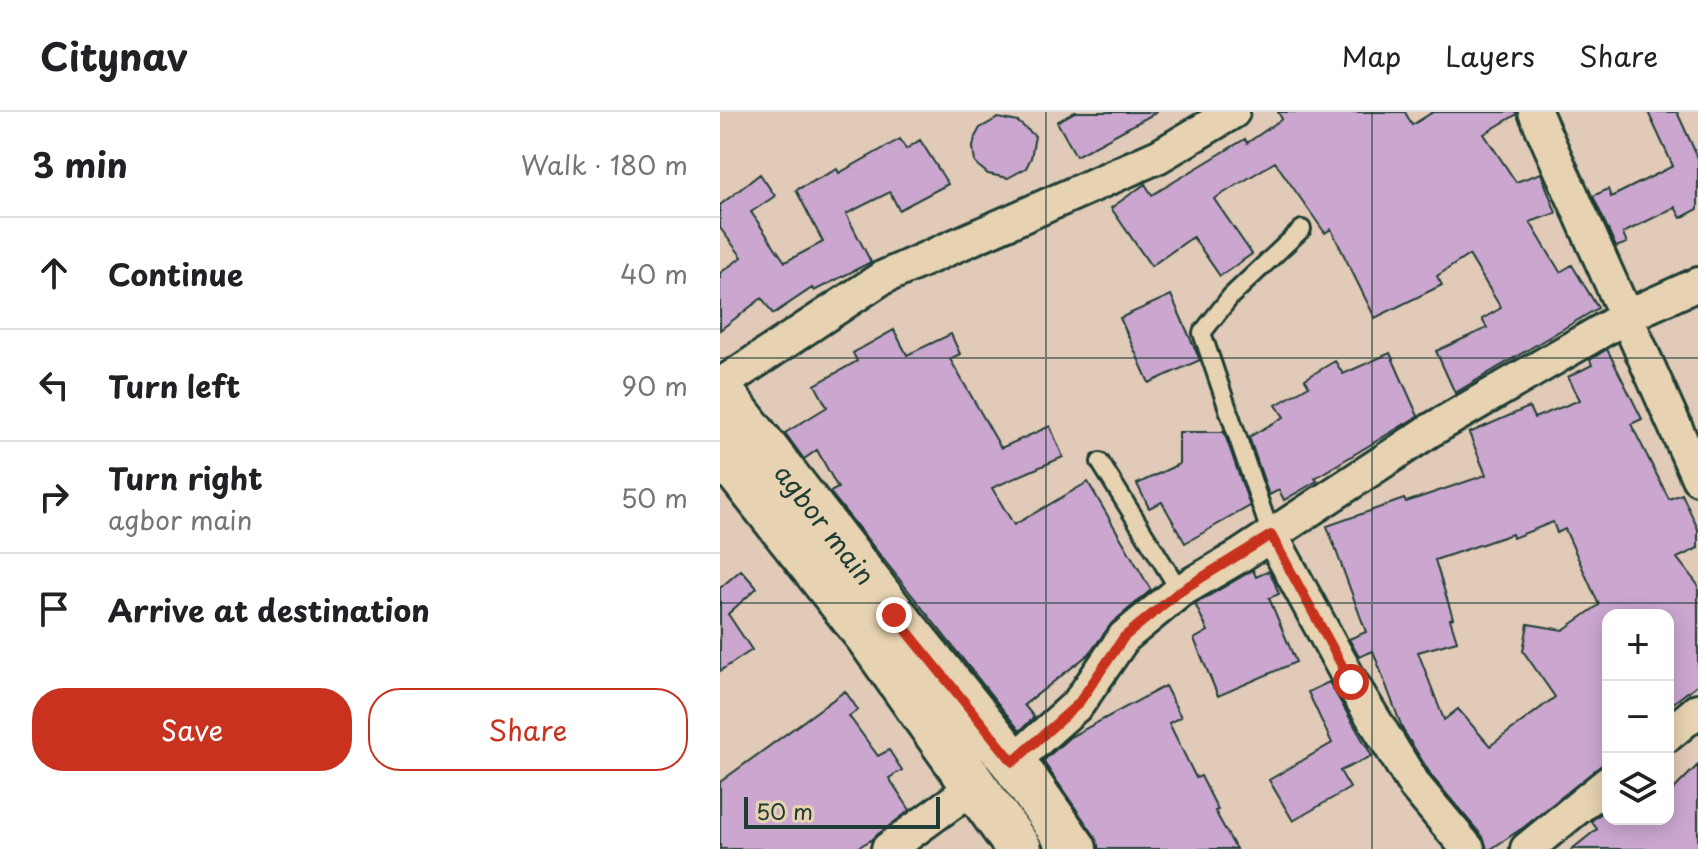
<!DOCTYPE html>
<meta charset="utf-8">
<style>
:root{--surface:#fff;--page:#f6f6f6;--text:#202124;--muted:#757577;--line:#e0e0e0;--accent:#c8321e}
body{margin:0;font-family:"Playpen Sans",sans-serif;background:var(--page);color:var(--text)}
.controls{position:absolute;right:24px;bottom:24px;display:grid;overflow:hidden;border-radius:16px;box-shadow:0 4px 20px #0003}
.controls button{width:72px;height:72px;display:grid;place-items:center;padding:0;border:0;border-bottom:2px solid var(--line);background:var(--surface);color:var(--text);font:40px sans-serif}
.scale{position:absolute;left:24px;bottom:20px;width:196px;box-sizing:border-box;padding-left:8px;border:4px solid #1f3d34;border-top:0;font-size:22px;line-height:28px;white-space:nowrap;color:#1f3d34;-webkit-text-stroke:6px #e7d3b1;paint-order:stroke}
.stop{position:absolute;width:24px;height:24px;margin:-18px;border:6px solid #c8321e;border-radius:50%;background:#fff}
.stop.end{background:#c8321e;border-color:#fff;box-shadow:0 2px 8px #0008}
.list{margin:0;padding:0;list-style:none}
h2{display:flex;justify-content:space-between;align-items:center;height:104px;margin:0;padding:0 32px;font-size:34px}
h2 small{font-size:26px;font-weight:400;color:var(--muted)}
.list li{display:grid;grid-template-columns:52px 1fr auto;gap:24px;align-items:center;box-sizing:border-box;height:112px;padding:0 32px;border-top:2px solid var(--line)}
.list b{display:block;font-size:30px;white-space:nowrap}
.list p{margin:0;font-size:26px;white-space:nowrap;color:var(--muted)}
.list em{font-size:26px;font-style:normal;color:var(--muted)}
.actions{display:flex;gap:16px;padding:24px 32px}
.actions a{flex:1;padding:18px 0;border:2px solid var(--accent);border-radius:32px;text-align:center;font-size:28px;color:var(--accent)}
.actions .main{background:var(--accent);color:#fff}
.icon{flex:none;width:44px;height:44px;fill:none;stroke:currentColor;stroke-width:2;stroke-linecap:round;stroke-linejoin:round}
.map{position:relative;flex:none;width:978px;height:737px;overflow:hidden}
header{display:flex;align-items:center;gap:48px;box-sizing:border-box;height:112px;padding:0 40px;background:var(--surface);border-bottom:2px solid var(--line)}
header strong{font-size:38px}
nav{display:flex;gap:44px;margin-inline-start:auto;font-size:28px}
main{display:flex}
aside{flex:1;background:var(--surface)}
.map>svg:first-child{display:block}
.building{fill:#cba7d0;stroke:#1f3d34;stroke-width:2;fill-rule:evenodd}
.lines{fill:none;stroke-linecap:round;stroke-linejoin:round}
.service-casing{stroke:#1f3d34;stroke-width:22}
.minor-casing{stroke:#1f3d34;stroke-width:38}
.secondary-casing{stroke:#1f3d34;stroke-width:50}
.service{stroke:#e7d3b1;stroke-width:16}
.minor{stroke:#e7d3b1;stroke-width:32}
.secondary{stroke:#e7d3b1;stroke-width:44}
.route{stroke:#c8321e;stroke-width:10}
.grid{fill:none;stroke:#1f3d34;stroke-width:2;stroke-opacity:0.55}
.labels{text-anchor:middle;stroke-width:6;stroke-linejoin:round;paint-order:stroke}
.street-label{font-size:26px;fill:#1f3d34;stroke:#e7d3b1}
</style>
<header>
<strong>Citynav</strong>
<nav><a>Map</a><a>Layers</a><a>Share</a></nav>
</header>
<main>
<aside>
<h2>3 min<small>Walk · 180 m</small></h2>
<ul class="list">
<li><svg class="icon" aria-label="ahead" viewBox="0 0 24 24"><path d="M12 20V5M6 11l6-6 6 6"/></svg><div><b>Continue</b></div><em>40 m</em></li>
<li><svg class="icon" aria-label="left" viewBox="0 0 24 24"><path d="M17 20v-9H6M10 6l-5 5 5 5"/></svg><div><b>Turn left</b></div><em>90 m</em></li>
<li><svg class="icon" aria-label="right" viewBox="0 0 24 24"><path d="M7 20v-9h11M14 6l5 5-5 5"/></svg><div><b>Turn right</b><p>agbor main</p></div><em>50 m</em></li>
<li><svg class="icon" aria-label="arrive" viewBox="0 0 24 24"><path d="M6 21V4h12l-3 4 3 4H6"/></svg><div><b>Arrive at destination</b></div></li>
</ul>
<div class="actions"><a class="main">Save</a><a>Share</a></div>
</aside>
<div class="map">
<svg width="978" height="737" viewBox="0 0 978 737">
<rect width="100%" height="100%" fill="#e1cab7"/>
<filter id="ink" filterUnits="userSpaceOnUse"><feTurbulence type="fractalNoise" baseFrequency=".0125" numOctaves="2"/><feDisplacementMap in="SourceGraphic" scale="16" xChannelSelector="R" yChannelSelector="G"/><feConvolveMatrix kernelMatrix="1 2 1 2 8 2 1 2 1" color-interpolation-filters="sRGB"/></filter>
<g filter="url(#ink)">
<!-- building -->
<path class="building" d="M355,0h82l-81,44 -19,-34z
M558,0h127l7,13 21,-13h83l1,2 -33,20 32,48 25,-9 15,40 -26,9 30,50 12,-7 26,43 -143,85 -19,-42 51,-23 -5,-9 19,-11 -32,-53 -32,21 5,9 -67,33 -44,-89 -6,4 -50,-71 -61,37 38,55 -32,22 -27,-39 -42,29 -40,-58 34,-24 7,11 93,-56 2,4 35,-24z
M928,0h29l21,46v51l-17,9 -6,-11 -52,26 4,10 -11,4 -23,-51 15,-7 3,8 62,-31z
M278,6l20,4 17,14 -4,22 -5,10 -18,10 -20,-4 -13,-11 -2,-16 2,-10 5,-9z
M180,27l6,10 14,-9 28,44 -49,26 -9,-18 -44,22 25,48 -57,29 -2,-3 -39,26 -11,-16 -42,32v-57l22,-16 -22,-29v-23l40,-31 15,22 -24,16 34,50 38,-20 -27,-52 41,-21 2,4z
M451,183l29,65 -51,23 -29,-65z
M174,218l13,25 44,-21 9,20 -10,5 51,89 49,-22 13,31 -71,31 22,37 74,-43 63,108 -39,33 -23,31 -65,51 10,12 -14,14 -190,-239 8,-4 -21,-38 -13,9 -19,-26 42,-26 -12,-22 42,-24 -4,-8z
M887,237l35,70 -11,5 38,75 13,-5 16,35v19l-21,10 21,27v99l-30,23v-92h-60v145l-84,67 -33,22h-4l-4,-12 -50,-59 -30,-48 -30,-79 -14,6 -10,-18 17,-7 -39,-106 77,-27 2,3 80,-27 -17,-42 60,-26 5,11 46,-18 -12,-23 24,-12 -2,-5zM833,410l4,11 8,-4 34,76 -36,25 -35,-6 -5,27 32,46 -65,49 -32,-37 -14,11 -26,-68 39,-11 -7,-22 3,-1 -18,-58 77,-26 1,4z
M670,241l28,63 -103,62 2,3 -33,19 -5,-10 -10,5 -20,-58 35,-20 -8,-12 33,-19 -4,-7 30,-18 8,13z
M459,320h45l26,74 -65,37 -23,-41 -13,6 -12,-24 42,-20z
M21,458l16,18 -29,26 24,36 -32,21v-83z
M533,458l3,7 13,-6 4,8 6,15 -10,4 27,64 -78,34 -24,-57 14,-8 -13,-27z
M609,570l43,74 -32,15 10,17 -57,33 -24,-41 63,-37 -24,-51z
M445,574l16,31 -12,6 27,55 5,-2 17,34 -3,1 21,38h-137l-5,-14 -51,-74 27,-24z
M125,579l13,19 -9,6 29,40 11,-6 13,20 -13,8 21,32 -37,29 -18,10h-135v-67z
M978,653v84h-126l25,-20 -6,-8 17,-13v11h60v-24z"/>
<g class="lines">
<!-- service casing -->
<g class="service-casing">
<path id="service" d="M380,350l80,129
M551,423l-69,-202 29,-37 71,-67"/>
</g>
<!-- minor casing -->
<g class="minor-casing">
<path id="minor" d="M815,0l163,366
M0,273l162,-107 277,-122 74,-44
M551,423l80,147 64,104 53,63
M948,623l30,-25
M293,650l65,-58 46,-67 56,-46 58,-34 193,-127 196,-114 71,-32
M168,737l85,-62
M807,737l81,-66"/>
</g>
<!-- secondary casing -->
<g class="secondary-casing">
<path id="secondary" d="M0,279l174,224 119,147 61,87
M0,337l147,186 152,214"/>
</g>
<!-- service -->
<use href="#service" class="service"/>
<!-- minor -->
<use href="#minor" class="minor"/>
<!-- secondary -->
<use href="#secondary" class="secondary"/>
</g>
</g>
<g class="lines" filter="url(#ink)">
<!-- route -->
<path class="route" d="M174,503l119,147 65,-58 46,-67 56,-46 91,-56 80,147"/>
</g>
<!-- grid -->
<path class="grid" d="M326,0v737M652,0v737M0,246h978M0,491h978"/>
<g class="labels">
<!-- street labels -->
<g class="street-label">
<text transform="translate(104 413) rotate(52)" y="9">agbor main</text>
</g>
</g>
</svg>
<div class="controls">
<button>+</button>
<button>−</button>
<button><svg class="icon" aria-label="layers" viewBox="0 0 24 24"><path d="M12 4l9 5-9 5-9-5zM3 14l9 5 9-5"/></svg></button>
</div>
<div class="scale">50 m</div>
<div class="stop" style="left:631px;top:570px"></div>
<div class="stop end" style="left:174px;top:503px"></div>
</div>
</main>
